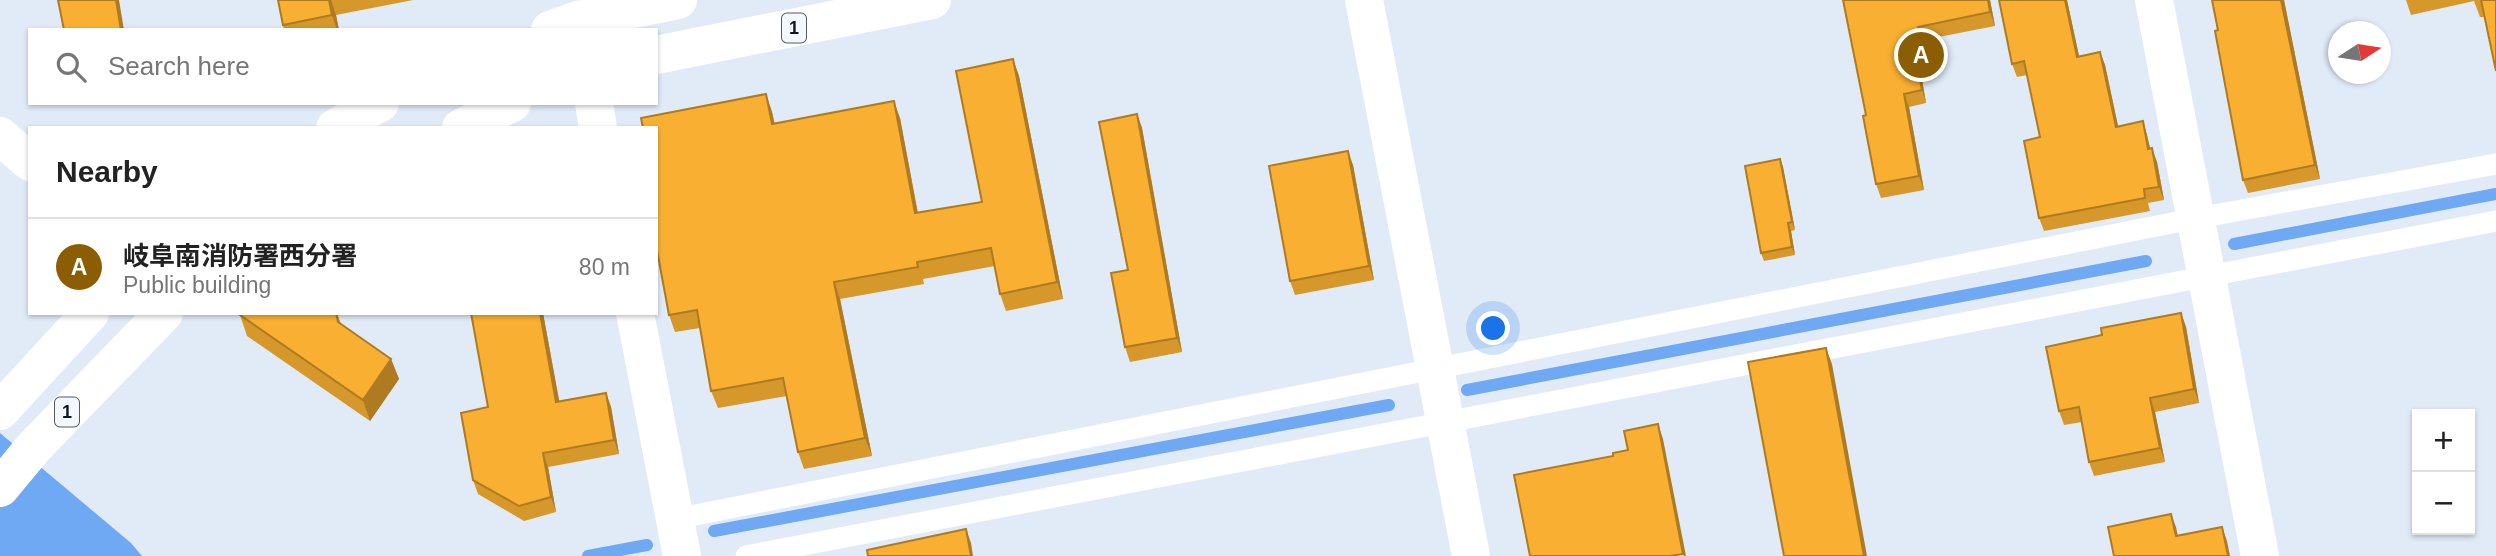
<!DOCTYPE html>
<meta charset="utf-8">
<style>
:root{--surface:#fff;--page:#f6f6f6;--text:#222;--muted:#767676;--line:#e0e0e0;--accent:#8c5e04}
body{margin:0;font-family:Arial,"Noto Sans JP",sans-serif;background:var(--page);color:var(--text)}
.controls{position:absolute;right:21px;bottom:21px;display:grid;overflow:hidden;border-radius:0px;box-shadow:0 2px 5px #0004}
.controls button{width:63px;height:63px;display:grid;place-items:center;padding:0;border:0;border-bottom:2px solid var(--line);background:var(--surface);color:var(--text);font:35px sans-serif}
.compass{position:absolute;left:2328px;top:21px;width:63px;height:63px;border-radius:50%;background:var(--surface);box-shadow:0 2px 5px #0004;rotate:78deg}
.you{position:absolute;left:1494px;top:329px;width:24px;height:24px;margin:-18px;border:5px solid #fff;border-radius:50%;background:#1a73e8;box-shadow:0 0 0 10px #1a73e833}
.badge{display:grid;place-items:center;width:46px;height:46px;border-radius:50%;background:var(--accent);color:#fff;font-size:23px;font-weight:700}
.pin{position:absolute;translate:-50% -50%;border:4px solid #fff;box-shadow:0 2px 7px #0006}
.list{margin:0;padding:0;list-style:none}
h2{display:flex;justify-content:space-between;align-items:center;height:91px;margin:0;padding:0 28px;font-size:30px}
h2 small{font-size:23px;font-weight:400;color:var(--muted)}
.list li{display:grid;grid-template-columns:46px 1fr auto;gap:21px;align-items:center;box-sizing:border-box;height:98px;padding:0 28px;border-top:2px solid var(--line)}
.list b{display:block;font-size:26px;white-space:nowrap}
.list p{margin:0;font-size:23px;white-space:nowrap;color:var(--muted)}
.list em{font-size:23px;font-style:normal;color:var(--muted)}
.icon{flex:none;width:38px;height:38px;fill:none;stroke:currentColor;stroke-width:2;stroke-linecap:round;stroke-linejoin:round}
.map{position:relative;flex:none;width:2496px;height:556px;overflow:hidden}
.search{position:absolute;background:var(--surface);box-shadow:0 2px 5px #0004;left:28px;top:28px;width:630px;height:77px;display:flex;align-items:center;gap:18px;box-sizing:border-box;padding:0 24px;border-radius:0px;color:var(--muted);font-size:26px}
.panel{position:absolute;background:var(--surface);box-shadow:0 2px 5px #0004;left:28px;top:126px;width:630px;height:189px;border-radius:0px}
.map>svg:first-child{display:block}
.water{fill:#6fa8f3}
.lines{fill:none;stroke-linecap:round;stroke-linejoin:round}
.stream{stroke:#6fa8f3;stroke-width:12}
.service{stroke:#fff;stroke-width:21}
.minor{stroke:#fff;stroke-width:38}
.primary{stroke:#fff;stroke-width:38}
.wall{fill:#d6972b}
.shaded-wall{fill:#ae7b23}
.building{fill:#f9b032;stroke:#ae7b23;stroke-width:2}
.labels{text-anchor:middle;stroke-width:6;stroke-linejoin:round;paint-order:stroke}
.shield{fill:#f3f8fe;stroke:#525a63;stroke-width:2}
.shield-label{font-size:18px;font-weight:bold;fill:#0d1621}
</style>
<div class="map">
<svg width="2496" height="556" viewBox="0 0 2496 556">
<rect width="100%" height="100%" fill="#e1ebf8"/>
<!-- water -->
<path class="water" d="M0,433l131,110 11,13h-142z"/>
<g class="lines">
<!-- stream -->
<path class="stream" d="M2234,244l262,-50
M1467,390l679,-129
M714,531l675,-126
M588,556l59,-11"/>
<!-- service -->
<path class="service" d="M675,519l1522,-301 299,-54
M746,556l1750,-335"/>
<!-- minor -->
<path class="minor" d="M1364,0l107,556
M2154,0l106,556
M594,103l4,25
M0,136l30,26
M635,313l47,243"/>
<!-- primary -->
<path class="primary" d="M550,30l28,-10 100,-20
M656,55l276,-55
M335,128l45,-25
M461,128l51,-25
M0,411l90,-98
M0,488l34,-41 130,-134"/>
</g>
<!-- wall -->
<path class="wall" d="M278,0h135l-77,15 3,15h-55z
M1843,0h147l5,26 -72,14 5,26 -8,2 6,35 -17,4 15,83 -43,8 -5,-14 -10,-69z
M1999,0h68l12,56 21,-4 5,13 13,61 25,-5 4,14 3,13 7,14 7,38 -16,3 2,8 -106,20 -5,-13 1,-81 -13,-62 -10,2 -5,-13z
M2212,0h72l36,179 -72,14 -5,-13z
M2406,0h90l-12,17h-4l-6,-16 -63,14z
M1013,59l6,17 44,223 -57,12 -6,-17 -5,-28 -72,13 1,5 -84,15 32,157 -68,13 -6,-17 -11,-56 -69,12 -7,-17 -11,-63 -25,4 -6,-17 97,-221 6,18 3,12 125,-6 18,95 64,-11z
M1137,114l5,14 40,224 -52,10 -5,-15 3,-77z
M1780,159l3,8 12,63 -4,1 4,24 -31,6 -3,-8z
M1353,165l21,115 -79,15 -5,-14z
M337,313l4,11 50,35 8,20 -29,42 -123,-85 -7,-21z
M543,313l16,88 47,-8 5,14 8,47 -71,13 8,45 -32,9 -46,-27 -5,-14 15,-73z
M2181,313l5,14 13,76 -44,9 10,50 -71,14 -5,-14 -7,-40 -18,3 -5,-14 43,-76z"/>
<!-- shaded-wall -->
<path class="shaded-wall" d="M116,0h3l5,30h-3z
M329,0h2l5,15 3,15h-2l-5,-15z
M1988,0h2l5,26 -5,-14z
M2065,0h2l15,70 -5,-13z
M2281,0h3l36,179 -5,-14z
M1918,27l5,13 5,26 -4,-13z
M2100,52l5,13 16,75 -5,-13z
M1915,55l5,13 6,35 -4,-13z
M1013,59l6,17 44,223 -6,-17z
M766,94l6,18 6,30 -6,-18z
M1904,94l5,13 15,83 -5,-14z
M894,101l6,17 21,113 -6,-18z
M1137,114l5,14 40,224 -5,-14z
M2143,121l4,14 6,27 -5,-13z
M2152,148l5,14 7,38 -5,-13z
M1348,151l5,14 21,115 -5,-14z
M1780,159l3,8 12,63 -3,-8z
M1788,223l3,8 4,24 -3,-8z
M834,282l6,17 32,157 -7,-18z
M540,313h3l19,103 -6,-14z
M2181,313l5,14 13,76 -5,-14z
M1826,348l6,16 35,192h-3z
M391,359l8,20 -29,42 -7,-21z
M606,393l5,14 8,47 -5,-14z
M2150,398l5,14 10,50 -5,-14z
M1658,424l5,15 23,117h-2l-1,-2z
M543,453l5,14 8,45 -5,-15z
M2171,514l5,13 5,23 -5,-14z
M2222,527l5,14 3,15h-2z
M966,529l5,14 2,13h-2z"/>
<!-- building -->
<path class="building" d="M58,0h58l5,30h-57z
M278,0h51l3,15 -49,10z
M1843,0h145l2,12 -72,15 6,26 -9,2 7,35 -18,4 15,82 -43,8 -13,-68 3,-1z
M1999,0h66l12,57 23,-5 16,75 27,-6 5,28 4,-1 7,39 -15,2 1,9 -106,20 -15,-77 16,-4 -16,-76 -12,3z
M2212,0h69l34,165 -72,15 -28,-149 3,-1z
M2481,0h15v71z
M1013,59l44,223 -57,12 -9,-46 -74,14 1,5 -84,15 31,156 -67,14 -15,-74 -72,13 -14,-81 -28,5 -13,-70v-117h-13l-2,-10 125,-24 6,30 122,-23 21,112 67,-11 -26,-131z
M1137,114l40,224 -52,9 -14,-74 17,-3 -29,-148z
M1348,151l21,115 -79,15 -21,-115z
M1780,159l12,63 -4,1 4,24 -31,6 -16,-87z
M241,313h95l2,9 53,37 -28,41 -123,-85z
M471,313h69l16,89 50,-9 8,47 -71,13 8,44 -32,9 -46,-26 -12,-67 27,-6z
M2181,313l13,76 -44,9 10,50 -71,14 -10,-55 -20,4 -13,-64 56,-12 -1,-7z
M1826,348l38,208h-80l-36,-194z
M1658,424l25,130 -13,2h-140l-16,-81 99,-19v-3l15,-3 -4,-19z
M2171,514l5,22 46,-9 6,29h-114l-6,-29z
M966,529l5,27h-103l-1,-6z"/>
<g class="labels">
<!-- shield labels -->
<g class="shield">
<rect x="782" y="13.5" width="24" height="29" rx="5"/>
<rect x="55" y="397.5" width="24" height="29" rx="5"/>
</g>
<g class="shield-label">
<text x="794" y="34">1</text>
<text x="67" y="418">1</text>
</g>
</g>
</svg>
<div class="controls">
<button>+</button>
<button>−</button>
</div>
<svg class="compass" viewBox="-18 -18 36 36"><path d="M0-13l5 13h-10z" fill="#e53935"/><path d="M0 13l5-13h-10z" fill="#767676"/></svg>
<div class="you"></div>
<div class="pin badge" style="left:1921px;top:55px">A</div>
<div class="search"><svg class="icon" aria-label="search" viewBox="0 0 24 24"><circle cx="10" cy="10" r="6"/><path d="M15 15l6 6"/></svg>Search here</div>
<section class="panel">
<h2>Nearby<small></small></h2>
<ul class="list">
<li><span class="badge">A</span><div><b>岐阜南消防署西分署</b><p>Public building</p></div><em>80 m</em></li>
</ul>
</section>
</div>
